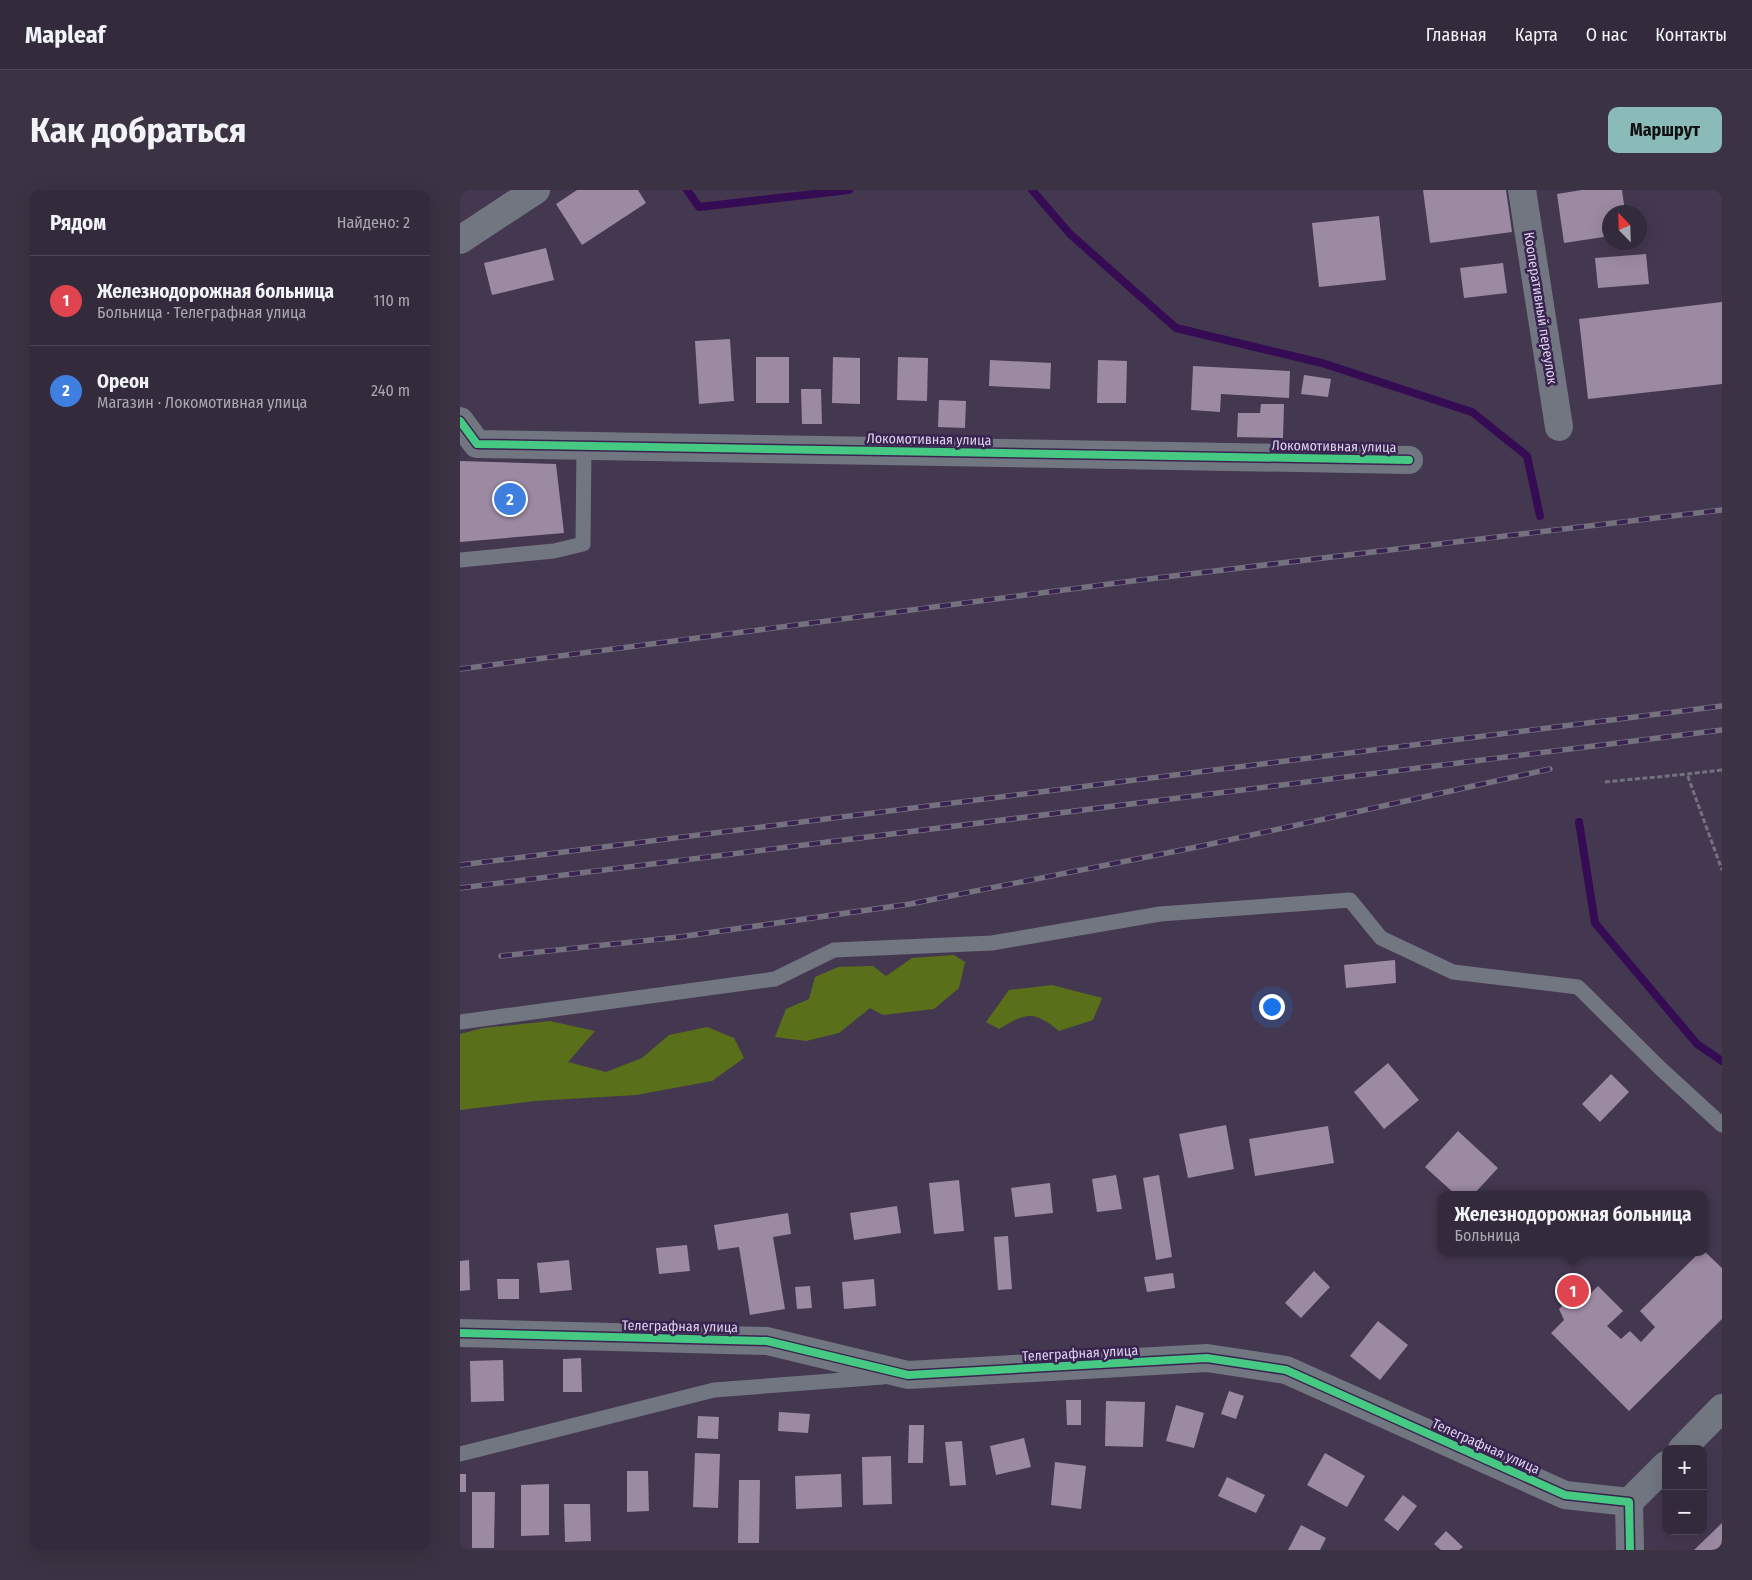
<!DOCTYPE html>
<html lang="ru">
<meta charset="utf-8">
<style>
:root{--surface:#332a3c;--page:#3b3243;--text:#f1f3f6;--muted:#a9a7af;--line:#4e4656;--accent:#8bbbb9}
body{margin:0;font-family:"Fira Sans Condensed",sans-serif;background:var(--page);color:var(--text)}
.controls{position:absolute;right:15px;bottom:15px;display:grid;overflow:hidden;border-radius:10px;box-shadow:0 5px 20px #0002}
.controls button{width:45px;height:45px;display:grid;place-items:center;padding:0;border:0;border-bottom:1px solid var(--line);background:var(--surface);color:var(--text);font:25px sans-serif}
.compass{position:absolute;left:1142px;top:15px;width:45px;height:45px;border-radius:50%;background:var(--surface);box-shadow:0 5px 20px #0002;rotate:337deg}
.you{position:absolute;left:811px;top:816px;width:18px;height:18px;margin:-12px;border:4px solid #fff;border-radius:50%;background:#1a73e8;box-shadow:0 0 0 8px #1a73e833}
.badge{display:grid;place-items:center;width:32px;height:32px;border-radius:50%;background:var(--accent);color:#fff;font-size:16px;font-weight:700}
.pin{position:absolute;translate:-50% -50%;border:2px solid #fff;box-shadow:0 1px 5px #0006}
.popup{position:absolute;left:978px;top:1001px;width:270px;height:65px;box-sizing:border-box;display:grid;place-content:center;border-radius:10px;background:var(--surface);filter:drop-shadow(0 1px 4px #0005);font-size:16px;white-space:nowrap;color:var(--muted)}
.popup b{font-size:19px;color:var(--text)}
.popup::after{content:'';position:absolute;left:50%;top:100%;margin-left:-10px;border:10px solid transparent;border-top-color:var(--surface)}
.list{margin:0;padding:0;list-style:none}
h2{display:flex;justify-content:space-between;align-items:center;height:65px;margin:0;padding:0 20px;font-size:21px}
h2 small{font-size:16px;font-weight:400;color:var(--muted)}
.list li{display:grid;grid-template-columns:32px 1fr auto;gap:15px;align-items:center;box-sizing:border-box;height:90px;padding:0 20px;border-top:1px solid var(--line)}
.list b{display:block;font-size:19px;white-space:nowrap}
.list p{margin:0;font-size:16px;white-space:nowrap;color:var(--muted)}
.list em{font-size:16px;font-style:normal;color:var(--muted)}
.map{position:relative;flex:none;width:1262px;height:1360px;overflow:hidden;border-radius:10px}
header{display:flex;align-items:center;gap:30px;box-sizing:border-box;height:70px;padding:0 25px;background:var(--surface);border-bottom:1px solid var(--line)}
header strong{font-size:24px}
nav{display:flex;gap:28px;margin-inline-start:auto;font-size:18px}
.intro{display:flex;align-items:center;justify-content:space-between;box-sizing:border-box;height:120px;padding:0 30px}
h1{margin:0;font-size:35px}
.button{padding:12px 22px;border-radius:10px;background:var(--accent);color:#111;font-size:18px;font-weight:700}
main{display:flex;gap:30px;padding:0 30px}
aside{flex:1;background:var(--surface);border-radius:10px;box-shadow:0 5px 20px #0002}
.map>svg:first-child{display:block}
.forest{fill:#5a6f1a}
.lines{fill:none;stroke-linecap:round;stroke-linejoin:round}
.stream{stroke:#350c54;stroke-width:8}
.building{fill:#9c89a2}
.path{stroke:#74727f;stroke-width:3;stroke-dasharray:5 2.5;stroke-linecap:butt}
.lane{stroke:#727680;stroke-width:15}
.street{stroke:#727680;stroke-width:28}
.rail-casing{stroke:#757280;stroke-width:5.5}
.rail{stroke:#392450;stroke-width:4;stroke-dasharray:11;stroke-linecap:butt}
.cycleway-casing{stroke:#392450;stroke-width:11}
.cycleway{stroke:#46c982;stroke-width:8}
.labels{text-anchor:middle;stroke-width:5;stroke-linejoin:round;paint-order:stroke}
.street-label{font-size:14px;fill:#dfd3ef;stroke:#392450}
</style>
<header>
<strong>Mapleaf</strong>
<nav><a>Главная</a><a>Карта</a><a>О нас</a><a>Контакты</a></nav>
</header>
<div class="intro"><h1>Как добраться</h1><a class="button">Маршрут</a></div>
<main>
<aside>
<h2>Рядом<small>Найдено: 2</small></h2>
<ul class="list">
<li><span class="badge" style="background:#e0444e">1</span><div><b>Железнодорожная больница</b><p>Больница · Телеграфная улица</p></div><em>110 m</em></li>
<li><span class="badge" style="background:#3f7fe0">2</span><div><b>Ореон</b><p>Магазин · Локомотивная улица</p></div><em>240 m</em></li>
</ul>
</aside>
<div class="map">
<svg width="1262" height="1360" viewBox="0 0 1262 1360">
<rect width="100%" height="100%" fill="#443850"/>
<!-- forest -->
<path class="forest" d="M494,765l11,7 -6,26 -25,21 -51,6 -13,-7 -31,25 -33,8 -31,-4 11,-28 23,-10 6,-22 23,-10 35,-1 13,10 26,-18z
M592,795l50,13 -9,22 -34,11c-25,-20 -32,-19 -60,-2l-13,-7 23,-32z
M90,831l45,10 -27,31 38,10 36,-14 27,-23 38,-8 27,11 10,20 -32,23 -76,14 -102,6 -74,9v-76l23,-6z"/>
<g class="lines">
<!-- stream -->
<path class="stream" d="M227,0l12,17 150,-17
M572,0l38,44 106,94 146,35 150,49 55,44 13,60
M1119,632l16,101 102,121 25,17"/>
</g>
<!-- building -->
<path class="building" d="M117,0h61l8,13 -64,42 -26,-41z
M963,0h83l6,42 -82,11z
M1122,0h40l3,22h-15v24l-46,7 -7,-49z
M919,26l7,64 -67,7 -7,-64z
M86,58l8,32 -62,15 -8,-32z
M1186,64l3,30 -51,4 -3,-30z
M1043,73l4,30 -43,5 -4,-30z
M1262,112v82l-134,15 -9,-80z
M270,149l4,62 -35,3 -4,-63z
M296,167h33v46h-33z
M373,167l27,1v46l-28,-1z
M438,167l30,1 -1,43 -30,-1z
M530,170l61,3 -1,26 -61,-3z
M638,170l29,1 -1,42h-29z
M733,176l97,5 -1,27 -68,-4 -1,18 -29,-2z
M844,185l27,4 -3,18 -27,-3z
M341,199h20l1,35h-20z
M479,210l27,1 -1,27 -27,-1z
M801,214h23l-1,34 -46,-1 1,-24h22z
M0,271l96,3 8,69 -104,9z
M935,770l1,23 -50,5 -2,-23z
M928,873l31,37 -35,29 -30,-37z
M1151,884l18,18 -29,30 -18,-18z
M766,935l8,44 -46,9 -9,-44z
M868,936l6,37 -79,13 -6,-37z
M998,941l40,37 -25,27h-17l-31,-28z
M656,985l6,34 -25,3 -5,-33z
M699,985l13,82 -16,3 -13,-82z
M499,990l5,51 -30,3 -5,-51z
M590,993l3,30 -38,4 -4,-29z
M437,1016l4,27 -47,7 -4,-27z
M328,1023l3,21 -18,3 12,72 -35,6 -11,-68 -21,3 -4,-25z
M548,1046l4,53 -14,1 -4,-53z
M227,1055l3,26 -31,3 -3,-26z
M1244,1061l18,17v51l-93,92 -78,-78 13,-13 -5,-11 10,-10 11,5 18,-18 25,25 -16,15 14,13 9,-8 11,11 14,-15 -15,-16 60,-59z
M9,1070l1,30 -10,1v-30z
M109,1070l3,30 -32,3 -3,-30z
M854,1081l16,16 -29,31 -16,-15z
M713,1083l2,15 -28,4 -3,-15z
M37,1089h22v20h-21z
M414,1089l2,27 -32,3 -2,-27z
M350,1096l2,22 -15,1 -2,-22z
M918,1131l30,24 -28,35 -30,-24z
M121,1168l1,34h-19v-33z
M43,1170l1,41 -33,1 -1,-41z
M769,1201l15,5 -8,23 -15,-5z
M606,1210h15v25h-14z
M646,1211l39,1 -2,45 -38,-1z
M716,1215l28,8 -10,35 -28,-7z
M319,1222l31,2 -2,19 -30,-2z
M238,1226l21,1 -1,22 -21,-1z
M449,1235h15l-1,38h-15z
M564,1248l7,29 -35,8 -6,-29z
M502,1251l4,44 -16,1 -5,-44z
M235,1263l25,1 -2,54 -25,-1z
M865,1263l40,23 -18,31 -40,-22z
M431,1266l1,48 -29,1 -1,-48z
M595,1272l31,4 -5,43 -30,-4z
M167,1281h21l1,40 -22,1z
M0,1284h6v18h-6z
M381,1284l1,33 -46,2 -1,-33z
M767,1287l38,18 -9,18 -38,-17z
M279,1290h21l-1,63h-21z
M89,1294v51l-28,1v-51z
M12,1302h23l-1,56h-22z
M943,1305l14,11 -19,25 -14,-11z
M104,1314h26l1,37 -26,1z
M1262,1333v27h-28z
M841,1335l25,13 -6,12h-32z
M986,1341l17,16 -4,3h-18l-7,-6z"/>
<g class="lines">
<!-- path -->
<path class="path" d="M1262,580l-35,4 35,96
M1145,592l82,-8"/>
<!-- lane -->
<path class="lane" d="M0,370l94,-9 29,-7 1,-98
M0,832l315,-43 59,-29 158,-7 168,-29 190,-14 31,38 72,34 125,15 83,82 61,56
M0,1264l254,-64 169,-13"/>
<!-- street -->
<path class="street" d="M1062,0l37,237
M0,50l76,-50
M0,231l17,23 932,16
M0,1143l307,8 141,34 299,-17 79,12 279,125 64,7 1,48
M1222,1259l40,-41
M1169,1312l37,-37"/>
<!-- rail casing -->
<g class="rail-casing">
<path id="rail" d="M0,479l680,-89 582,-70
M0,675l1262,-159
M0,698l1262,-158
M41,766l178,-19 231,-33 292,-58 348,-77"/>
</g>
<!-- rail -->
<use href="#rail" class="rail"/>
<!-- cycleway casing -->
<g class="cycleway-casing">
<path id="cycleway" d="M0,231l17,23 932,16
M0,1143l307,8 141,34 299,-17 79,12 279,125 64,7 1,48"/>
</g>
<!-- cycleway -->
<use href="#cycleway" class="cycleway"/>
</g>
<g class="labels">
<!-- street labels -->
<g class="street-label">
<text transform="translate(1081 118) rotate(81)" y="5">Кооперативный переулок</text>
<text transform="translate(469 249) rotate(1)" y="5">Локомотивная улица</text>
<text transform="translate(874 256) rotate(1)" y="5">Локомотивная улица</text>
<text transform="translate(220 1136) rotate(1)" y="5">Телеграфная улица</text>
<text transform="translate(620 1163) rotate(-3)" y="5">Телеграфная улица</text>
<text transform="translate(1026 1256) rotate(24)" y="5">Телеграфная улица</text>
</g>
</g>
</svg>
<div class="controls">
<button>+</button>
<button>−</button>
</div>
<svg class="compass" viewBox="-18 -18 36 36"><path d="M0-13l5 13h-10z" fill="#e53935"/><path d="M0 13l5-13h-10z" fill="#a9a7af"/></svg>
<div class="you"></div>
<div class="pin badge" style="left:1113px;top:1101px;background:#e0444e">1</div>
<div class="popup"><b>Железнодорожная больница</b>Больница</div>
<div class="pin badge" style="left:50px;top:309px;background:#3f7fe0">2</div>
</div>
</main>
